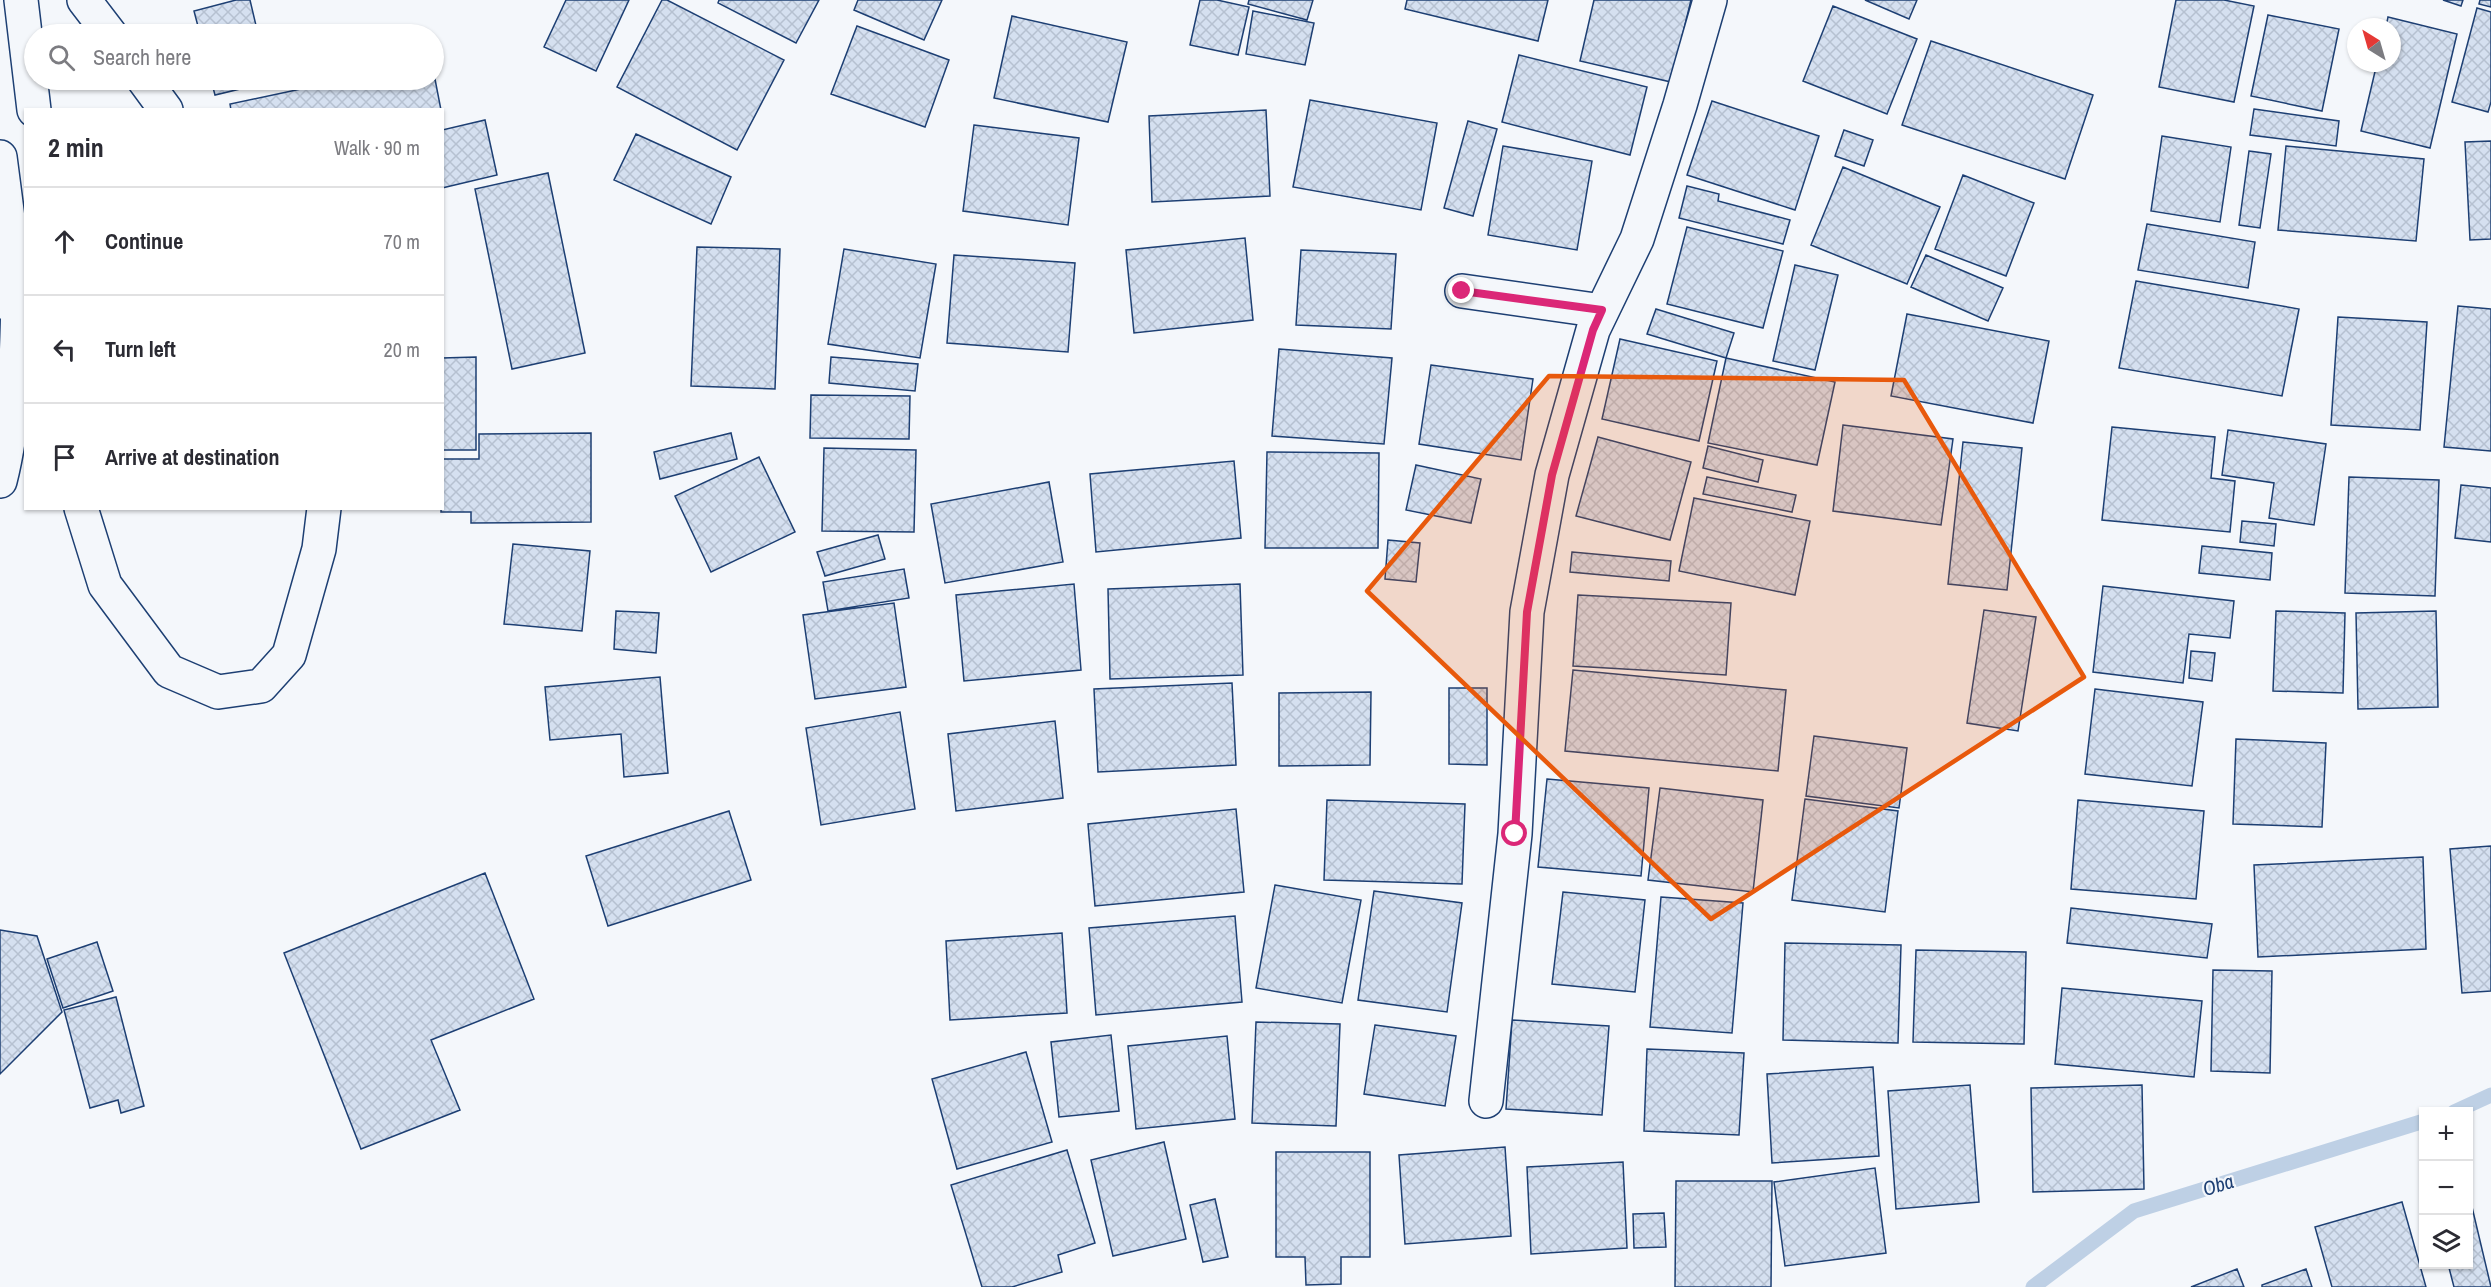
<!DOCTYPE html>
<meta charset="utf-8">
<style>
:root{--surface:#fff;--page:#f2f2f3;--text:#2b2b33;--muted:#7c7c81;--line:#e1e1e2}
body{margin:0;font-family:"Archivo Narrow",sans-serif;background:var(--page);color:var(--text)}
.controls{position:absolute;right:18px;bottom:18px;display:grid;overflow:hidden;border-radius:0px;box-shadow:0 2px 4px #0004}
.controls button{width:54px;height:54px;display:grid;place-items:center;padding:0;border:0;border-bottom:2px solid var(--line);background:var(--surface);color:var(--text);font:30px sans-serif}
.compass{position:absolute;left:2347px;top:18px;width:54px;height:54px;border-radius:50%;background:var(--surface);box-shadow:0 2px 4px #0004;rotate:323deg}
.stop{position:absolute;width:18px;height:18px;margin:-14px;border:4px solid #db2777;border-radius:50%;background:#fff}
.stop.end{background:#db2777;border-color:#fff;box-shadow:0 2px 6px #0008}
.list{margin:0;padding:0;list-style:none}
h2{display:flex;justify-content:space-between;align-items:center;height:78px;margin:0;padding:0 24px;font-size:26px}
h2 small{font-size:20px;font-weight:400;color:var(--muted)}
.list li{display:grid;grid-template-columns:39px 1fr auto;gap:18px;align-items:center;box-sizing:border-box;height:108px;padding:0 24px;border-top:2px solid var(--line)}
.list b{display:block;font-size:22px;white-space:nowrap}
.list em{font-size:20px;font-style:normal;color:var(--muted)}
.icon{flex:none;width:33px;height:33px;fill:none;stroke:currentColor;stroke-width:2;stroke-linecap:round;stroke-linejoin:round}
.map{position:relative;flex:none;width:2491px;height:1287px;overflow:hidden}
.search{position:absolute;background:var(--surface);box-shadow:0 2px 4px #0004;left:24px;top:24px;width:420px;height:66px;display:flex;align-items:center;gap:15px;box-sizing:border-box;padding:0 21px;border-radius:33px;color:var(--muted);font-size:22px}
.panel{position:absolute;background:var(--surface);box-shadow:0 2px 4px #0004;left:24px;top:108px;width:420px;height:402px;border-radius:0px}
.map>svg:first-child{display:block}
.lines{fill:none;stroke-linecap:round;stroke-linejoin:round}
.stream{stroke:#bed0e5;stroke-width:15}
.building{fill:url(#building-cross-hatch);stroke:#1d3f73;stroke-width:1.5}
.minor-casing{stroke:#1d3f73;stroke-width:36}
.minor{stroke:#f4f7fb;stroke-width:33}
.route{stroke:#db2777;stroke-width:8}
.marked{fill:#e8590c;fill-opacity:0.2;stroke:#e8590c;stroke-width:4.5;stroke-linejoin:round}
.labels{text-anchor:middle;stroke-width:4.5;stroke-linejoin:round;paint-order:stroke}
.water-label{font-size:20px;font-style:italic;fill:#1d3f73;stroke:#f4f7fb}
</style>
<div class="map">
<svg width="2491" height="1287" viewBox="0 0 2491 1287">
<defs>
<pattern id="building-cross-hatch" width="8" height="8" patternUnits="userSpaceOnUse" patternTransform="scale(1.5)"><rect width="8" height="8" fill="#d5e0f0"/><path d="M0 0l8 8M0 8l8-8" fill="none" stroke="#b6c1d1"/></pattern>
</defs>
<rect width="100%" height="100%" fill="#f4f7fb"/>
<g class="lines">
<!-- stream -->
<path class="stream" d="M2454,1112l37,-17
M2033,1287l101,-76 290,-90"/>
</g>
<!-- building -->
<path class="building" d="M236,0h14l8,34h-58l-6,-23z
M566,0h63l-33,71 -52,-24z
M662,0h5l117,60 -47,90 -120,-63z
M719,0h100l-23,43 -78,-40z
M858,0h84l-18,40 -70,-30z
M1200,0h17l32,7 -11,48 -48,-10z
M1249,0h64l-6,20 -59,-16z
M1407,0h141l-10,41 -133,-32z
M1594,0h97l-20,82 -91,-21z
M1865,0h52l-8,19z
M2176,0h48l30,6 -20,96 -75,-15z
M2443,0h20l-2,6z
M2480,0h11v7l-12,-3z
M1833,6l84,33 -30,75 -84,-33z
M2477,8l14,4v90l-3,10 -36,-10z
M1253,11l61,12 -9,42 -59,-11z
M2268,15l71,14 -17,82 -71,-15z
M1012,16l115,26 -19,80 -114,-24z
M2388,17l69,17 -27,114 -69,-17 16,-68h15v-36h-6z
M857,26l92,34 -24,67 -94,-33z
M1931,41l162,54 -28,84 -163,-54z
M1519,55l128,32 -17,68 -128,-33z
M434,74l7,36h-210l-1,-6 113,-24h91z
M211,80h58v2l-54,13z
M1310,100l127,23 -16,87 -128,-23z
M1712,101l107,35 -24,74 -108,-35z
M2254,109l85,12 -3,25 -86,-11z
M1266,110l4,86 -118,6 -3,-86z
M485,120l12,55 -55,13v-58z
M1468,121l29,8 -24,87 -29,-8z
M974,125l105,13 -11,87 -105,-14z
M1844,130l29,10 -9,26 -29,-10z
M636,134l95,43 -20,47 -97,-44z
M2162,136l69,11 -11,75 -69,-11z
M2491,141v98l-21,1 -5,-98z
M1503,146l89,15 -15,89 -89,-15z
M2286,146l138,13 -8,82 -138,-11z
M2249,151l22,3 -11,74 -21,-3z
M1843,167l97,40 -33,77 -96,-39z
M548,173l37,180 -73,16 -37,-180z
M1963,175l71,28 -28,73 -71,-27z
M1687,186l32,8 -1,7 72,19 -7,24 -104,-26z
M2147,224l108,18 -7,46 -110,-18z
M1687,227l96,24 -20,77 -96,-24z
M1245,238l8,82 -119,13 -8,-83z
M697,247l83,2 -5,140 -84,-3z
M844,249l92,15 -16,94 -92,-14z
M1301,250l95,4 -5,75 -95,-4z
M954,255l121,8 -7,89 -121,-9z
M1926,255l77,33 -15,33 -77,-34z
M1795,265l43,10 -23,95 -42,-9z
M2136,281l163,28 -17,87 -163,-28z
M2458,306l33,3v142l-47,-4z
M1656,309l78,24 -8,25 -79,-24z
M1907,314l142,27 -16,82 -142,-27z
M2338,317l89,5 -7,108 -89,-5z
M1620,339l97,22 -18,80 -97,-22z
M1279,349l113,9 -8,86 -112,-8z
M476,357v93h-34v-92z
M831,357l87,7 -3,27 -86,-8z
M1726,358l109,24 -18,83 -109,-22z
M1431,365l102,14 -12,81 -102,-16z
M811,395l99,1 -1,43 -99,-1z
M1843,425l110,14 -12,86 -108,-14z
M2112,427l103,10 -4,41 24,3 -5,51 -128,-12z
M2228,430l98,14 -12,81 -45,-7 5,-35 -52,-8z
M591,433v89l-120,1v-11h-30l1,-53h37v-25z
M731,433l6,26 -77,20 -6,-27z
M1598,437l93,25 -21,78 -94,-24z
M1963,442l59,6 -15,142 -59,-6z
M1708,446l55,14 -5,22 -55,-14z
M824,448l92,2 -2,82 -92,-1z
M1267,452l112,1 -1,95h-113z
M759,457l36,75 -84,40 -36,-76z
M1234,461l7,77 -145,14 -6,-78z
M1416,465l65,14 -10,44 -65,-13z
M1707,477l89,18 -4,17 -89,-18z
M2349,477l90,3 -4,116 -90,-3z
M1049,482l14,80 -118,21 -14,-79z
M2461,485l30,3v54l-36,-4z
M1694,498l116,23 -15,74 -116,-24z
M2242,521l34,3 -2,22 -34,-4z
M878,535l7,24 -60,17 -8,-24z
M1388,540l32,3 -4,39 -31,-3z
M513,544l77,7 -8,80 -78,-7z
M2202,546l70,7 -2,27 -71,-7z
M1572,552l99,9 -2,20 -99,-9z
M904,569l5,29 -81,13 -5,-29z
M1074,584l7,86 -117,11 -8,-86z
M1240,584l3,91 -133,4 -2,-90z
M2103,586l131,15 -4,37 -41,-4 -6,49 -90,-11z
M1578,595l153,8 -5,72 -153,-9z
M894,603l12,84 -91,12 -12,-84z
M1984,610l52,7 -18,114 -51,-8z
M616,611l43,2 -3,40 -42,-4z
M2276,611l69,2 -2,80 -70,-2z
M2436,611l2,96 -80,2 -2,-96z
M2191,651l24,2 -3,28 -23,-3z
M1573,670l213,20 -8,81 -213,-20z
M660,677l8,96 -44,4 -3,-43 -71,6 -5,-53z
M1232,683l4,82 -138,7 -4,-83z
M1449,688h38v77l-38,-1z
M2095,689l108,13 -11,84 -107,-12z
M1371,692l-1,73 -91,1v-73z
M900,712l15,97 -94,16 -15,-97z
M1055,721l8,77 -107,13 -8,-77z
M1814,736l93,12 -8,60 -93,-12z
M2236,739l90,4 -4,84 -89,-3z
M1547,779l102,9 -8,88 -103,-9z
M1660,788l103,12 -10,92 -105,-12z
M1805,799l93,12 -13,101 -93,-12z
M1327,800l138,4 -3,80 -138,-4z
M2078,800l126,11 -8,88 -125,-10z
M1236,809l8,83 -149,14 -7,-82z
M729,811l22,69 -143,46 -22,-70z
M2491,846v145l-29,2 -12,-144z
M2423,857l3,92 -168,8 -4,-92z
M485,873l49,126 -103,41 29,70 -99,39 -77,-196z
M1275,885l86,15 -19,103 -86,-15z
M1374,891l88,12 -15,109 -89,-12z
M1563,892l82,8 -10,92 -83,-8z
M1661,897l82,6 -11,130 -82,-6z
M2071,908l141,16 -5,34 -140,-15z
M1235,916l7,86 -146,13 -7,-87z
M0,930l37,6 25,76 -62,62z
M1062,933l5,80 -117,7 -4,-79z
M97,942l16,49 -50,17 -16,-49z
M1785,943l116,2 -3,98 -115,-3z
M1916,950l110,2 -2,92 -111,-2z
M2213,970l59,1 -2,102 -59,-2z
M2062,988l140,13 -8,76 -139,-13z
M116,997l28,109 -23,7 -3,-13 -28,8 -26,-98z
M1512,1020l97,6 -7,89 -96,-6z
M1256,1022l84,2 -4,102 -84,-3z
M1375,1025l81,11 -11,70 -81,-12z
M1111,1035l8,76 -60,6 -8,-75z
M1227,1036l8,83 -99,10 -8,-83z
M1647,1049l97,4 -5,82 -95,-4z
M1026,1052l26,90 -95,27 -25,-90z
M1873,1067l6,89 -107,7 -5,-89z
M1970,1085l9,117 -83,7 -8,-118z
M2142,1085l2,104 -111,3 -2,-104z
M1164,1142l22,97 -73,17 -22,-96z
M1505,1147l6,89 -106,8 -6,-89z
M1067,1150l28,93 -37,12 4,17 -50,15h-30l-31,-102z
M1276,1152h94v105h-29v27l-35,1 -1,-28h-29z
M1623,1162l4,86 -96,6 -4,-87z
M1875,1168l11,85 -101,13 -11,-84z
M1676,1181h96l-1,106h-96z
M1215,1199l13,58 -25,5 -13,-57z
M2402,1202l24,85h-94l-17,-60z
M2468,1207h4l19,80h-37l-6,-23h20z
M1664,1213l2,34 -32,1 -1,-34z
M2237,1269l7,18h-53z
M2306,1269l6,18h-50v-2z"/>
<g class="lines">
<!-- minor casing -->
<g class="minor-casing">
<path id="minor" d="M21,0l13,110
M84,0l26,34
M144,80l22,30
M0,157l18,138
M1462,291l140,20
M0,302l18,-7c-1,61 -3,127 -18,186
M81,508l24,77 64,86 49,21 43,-6 28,-31 30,-106 5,-41
M1486,1101l29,-267 12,-222 25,-137 41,-145 44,-91 43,-134 30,-105"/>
</g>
<!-- minor -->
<use href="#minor" class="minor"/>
</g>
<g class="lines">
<!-- route -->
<path class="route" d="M1462,291l140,19 -9,20 -41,145 -25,137 -12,222"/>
</g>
<!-- marked area -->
<path class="marked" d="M1549,376l355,4 180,297 -373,242 -344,-328z"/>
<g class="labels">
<!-- water labels -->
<g class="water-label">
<text transform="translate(2218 1185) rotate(-17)" y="7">Oba</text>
</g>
</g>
</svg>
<div class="controls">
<button>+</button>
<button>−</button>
<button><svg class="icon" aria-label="layers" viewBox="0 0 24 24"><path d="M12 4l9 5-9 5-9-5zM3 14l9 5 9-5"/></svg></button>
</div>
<svg class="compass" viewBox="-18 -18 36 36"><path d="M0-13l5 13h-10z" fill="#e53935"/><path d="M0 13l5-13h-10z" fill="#7c7c81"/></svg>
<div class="stop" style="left:1515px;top:834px"></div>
<div class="stop end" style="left:1462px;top:291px"></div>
<div class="search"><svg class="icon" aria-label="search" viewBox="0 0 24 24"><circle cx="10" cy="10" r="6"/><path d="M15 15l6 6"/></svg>Search here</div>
<section class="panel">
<h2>2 min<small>Walk · 90 m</small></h2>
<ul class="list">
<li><svg class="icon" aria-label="ahead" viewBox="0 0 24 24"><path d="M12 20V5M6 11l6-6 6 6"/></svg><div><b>Continue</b></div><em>70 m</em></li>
<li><svg class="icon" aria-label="left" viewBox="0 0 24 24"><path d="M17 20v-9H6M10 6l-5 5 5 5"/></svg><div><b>Turn left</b></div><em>20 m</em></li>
<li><svg class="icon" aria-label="arrive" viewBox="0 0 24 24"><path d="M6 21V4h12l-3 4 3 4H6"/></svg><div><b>Arrive at destination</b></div></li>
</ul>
</section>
</div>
